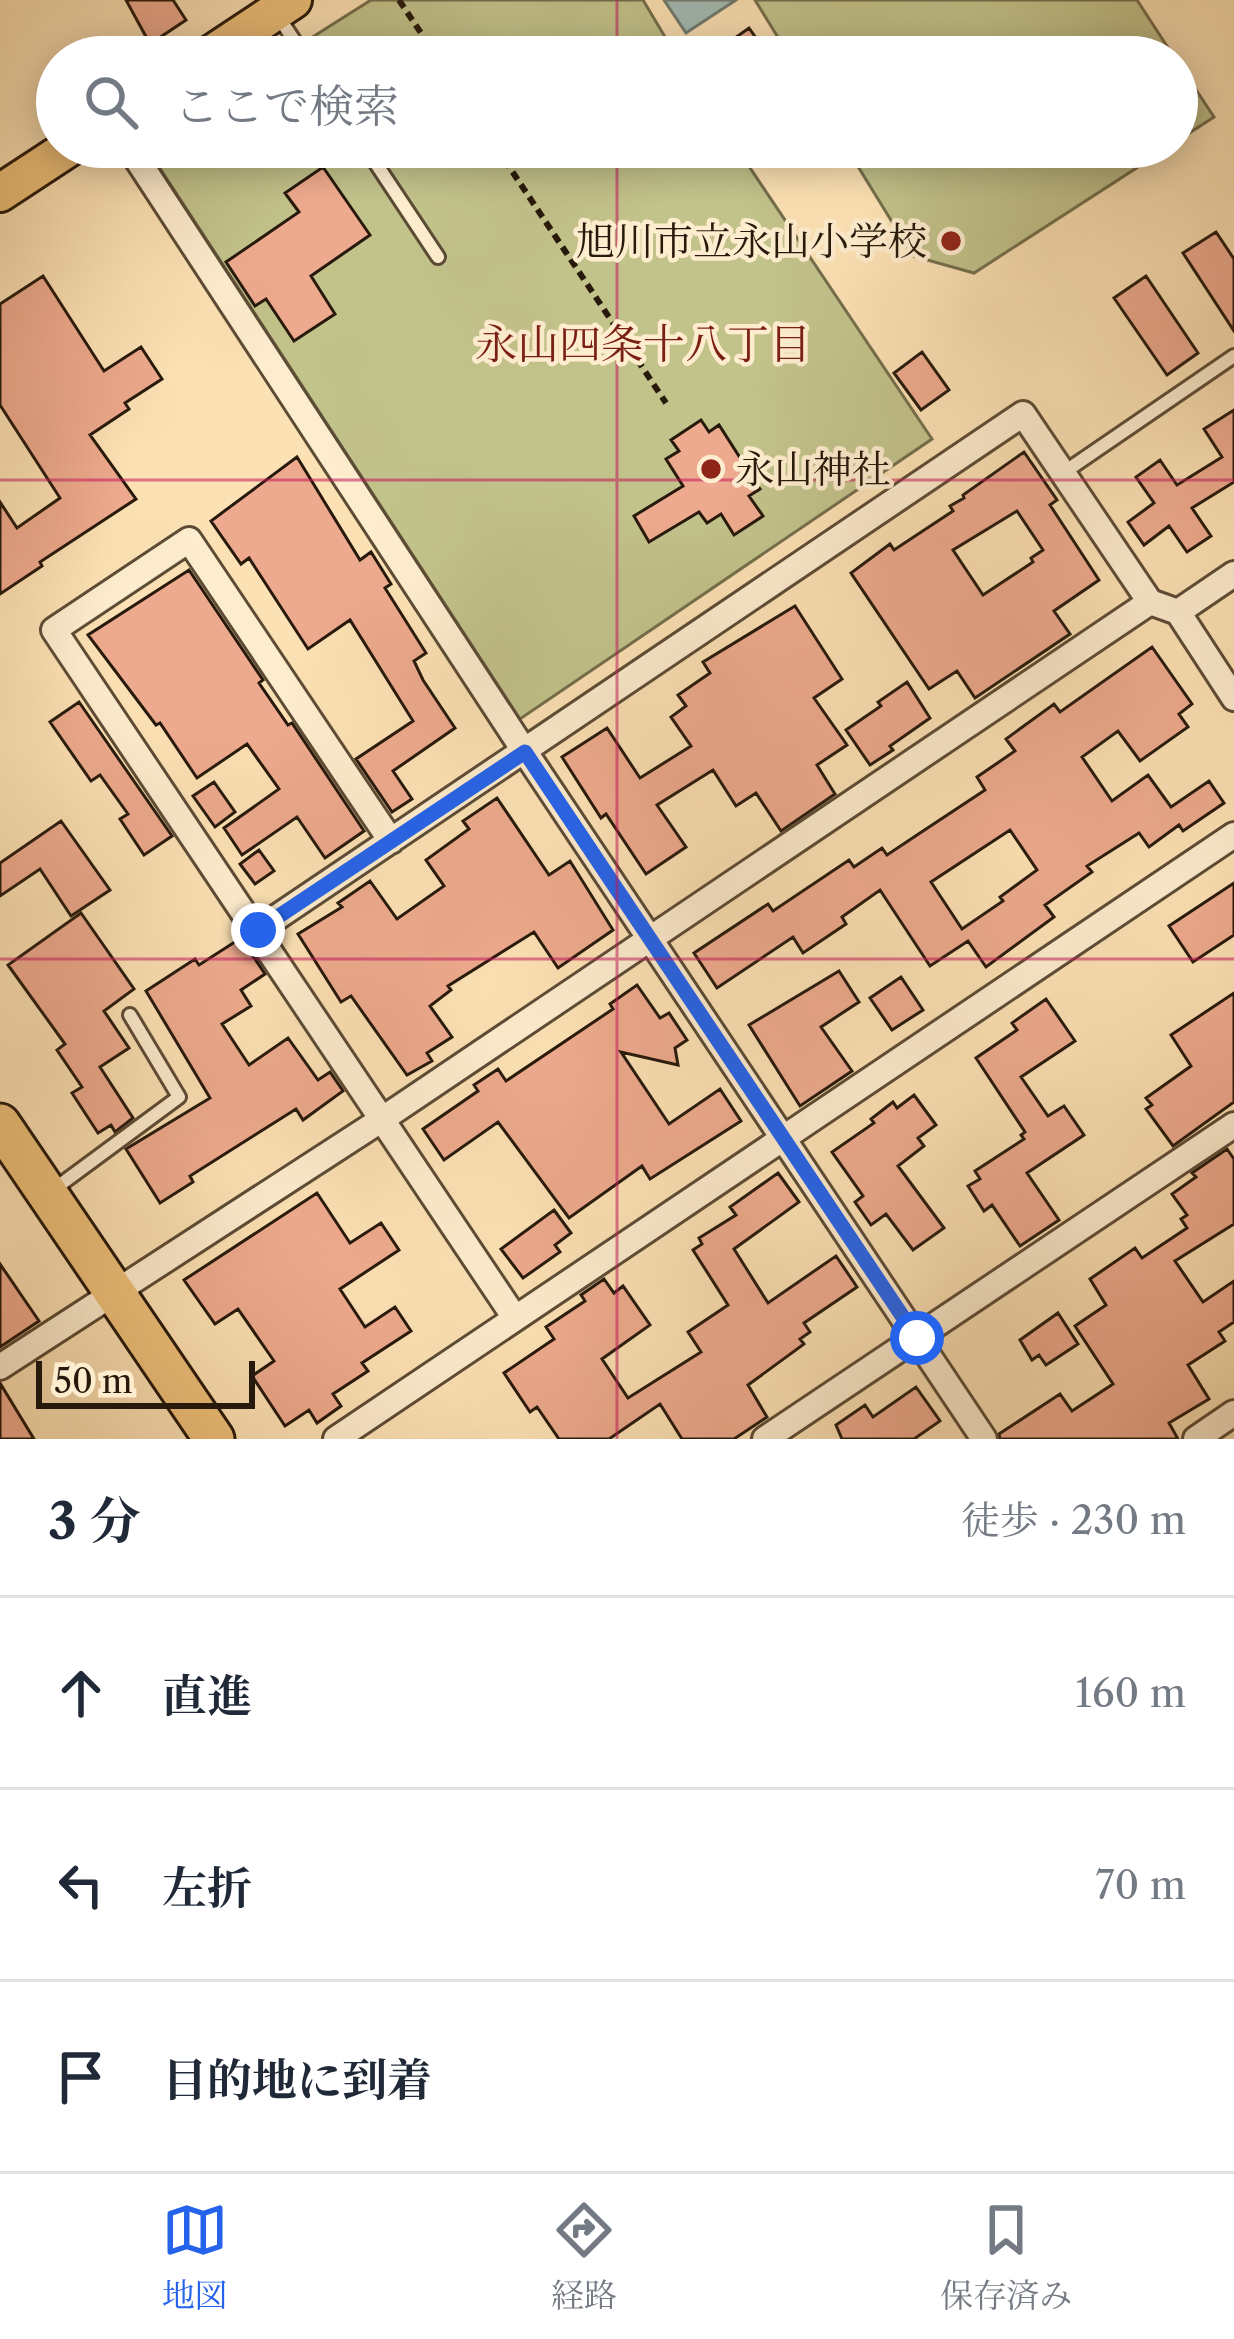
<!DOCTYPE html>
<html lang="ja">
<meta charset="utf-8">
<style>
:root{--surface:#fff;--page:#f6f6f7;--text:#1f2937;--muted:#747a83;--line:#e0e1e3;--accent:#2563eb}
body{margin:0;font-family:"Libre Caslon Text","Noto Serif JP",serif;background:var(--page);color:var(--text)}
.scale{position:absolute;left:36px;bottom:30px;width:219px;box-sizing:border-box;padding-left:12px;border:6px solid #27190b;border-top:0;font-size:33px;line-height:42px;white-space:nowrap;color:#27190b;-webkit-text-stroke:9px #fdecce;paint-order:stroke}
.stop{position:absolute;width:36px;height:36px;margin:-27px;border:9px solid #2563eb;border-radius:50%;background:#fff}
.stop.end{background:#2563eb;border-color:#fff;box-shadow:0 3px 12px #0008}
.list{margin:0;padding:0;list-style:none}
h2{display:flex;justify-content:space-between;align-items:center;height:156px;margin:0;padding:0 48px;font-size:51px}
h2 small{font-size:39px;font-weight:400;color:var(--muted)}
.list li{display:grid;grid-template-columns:78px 1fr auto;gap:36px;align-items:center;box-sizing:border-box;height:192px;padding:0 48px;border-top:3px solid var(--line)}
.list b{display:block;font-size:45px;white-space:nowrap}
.list em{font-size:39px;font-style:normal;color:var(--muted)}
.icon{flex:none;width:66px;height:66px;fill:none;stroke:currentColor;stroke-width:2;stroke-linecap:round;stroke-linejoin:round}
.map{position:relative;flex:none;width:1234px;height:1439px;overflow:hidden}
.search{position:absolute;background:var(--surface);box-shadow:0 6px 30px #0003;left:36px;right:36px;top:36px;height:132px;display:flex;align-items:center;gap:30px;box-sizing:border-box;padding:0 42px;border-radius:66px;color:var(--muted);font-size:45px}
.sheet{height:732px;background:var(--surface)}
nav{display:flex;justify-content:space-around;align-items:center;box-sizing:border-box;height:168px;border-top:3px solid var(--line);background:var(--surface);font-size:33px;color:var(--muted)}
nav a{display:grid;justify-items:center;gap:6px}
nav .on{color:var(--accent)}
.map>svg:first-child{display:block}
.green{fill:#c2c28b;stroke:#746e4b;stroke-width:3}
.water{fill:#a1bcb5;stroke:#707b71;stroke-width:3}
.building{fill:#eeaa8e;stroke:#27190b;stroke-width:3;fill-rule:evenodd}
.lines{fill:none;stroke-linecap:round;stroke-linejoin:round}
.service-casing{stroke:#5c4b35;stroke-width:18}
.minor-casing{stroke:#5c4b35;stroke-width:30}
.primary-casing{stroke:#27190b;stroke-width:42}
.trunk-casing{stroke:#27190b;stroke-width:45}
.path{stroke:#27190b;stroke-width:6;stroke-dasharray:9 6;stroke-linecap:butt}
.service{stroke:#fdecce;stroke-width:12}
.minor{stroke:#fdecce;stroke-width:24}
.primary{stroke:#eec07a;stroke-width:36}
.trunk{stroke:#eec07a;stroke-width:39}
.route{stroke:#2563eb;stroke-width:15}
.grid{fill:none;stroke:#c2185b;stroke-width:3;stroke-opacity:0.55}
.poi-dot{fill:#8f2418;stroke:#fdecce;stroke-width:4.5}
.labels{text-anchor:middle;stroke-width:9;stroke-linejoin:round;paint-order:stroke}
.poi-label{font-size:39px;fill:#27190b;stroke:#fdecce;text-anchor:end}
.neighbourhood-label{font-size:42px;fill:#7a1f14;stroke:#fdecce}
</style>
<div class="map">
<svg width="1234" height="1439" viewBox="0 0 1234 1439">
<rect width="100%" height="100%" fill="#fce1b4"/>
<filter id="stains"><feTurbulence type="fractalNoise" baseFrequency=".00167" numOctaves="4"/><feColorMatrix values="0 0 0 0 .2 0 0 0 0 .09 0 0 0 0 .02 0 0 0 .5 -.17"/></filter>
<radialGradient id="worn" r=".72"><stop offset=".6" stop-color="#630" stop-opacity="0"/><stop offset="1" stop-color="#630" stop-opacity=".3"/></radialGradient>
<!-- green -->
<path class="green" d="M371,0h272l34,57h-396z
M755,0h382l37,57h-384z
M1177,61l37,56 -37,24z
M146,147h590l196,292 -412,280z
M846,147h323l-195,126 -61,-17z"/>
<!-- water -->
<path class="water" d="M664,0h72l-50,33z"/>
<!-- building -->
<path class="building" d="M126,0h47l13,20 -36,24z
M749,28l14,20 -12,9h-43z
M323,167l47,68 -59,41 24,38 -41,27 -28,-42 -11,7 -29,-44 73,-50 -14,-19z
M1216,232l18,27v72l-51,-78z
M43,276l61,95 37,-24 21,32 -37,24 4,6 -39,26 46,64 -96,63 2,4 -42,28v-92l17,26 43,-30 -60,-93v-101z
M1146,276l52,77 -31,22 -53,-77z
M922,352l27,38 -28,20 -27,-37z
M1234,410v72l-42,26 19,28 -24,16 -18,-26 -25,19 -16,-23 26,-19 -18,-26 24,-17 17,25 45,-28 -18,-28z
M701,420l8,12 10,-7 41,64 -11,7 14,20 -29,19 -13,-21 -14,9 -8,-11 -50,30 -15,-26 49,-30 -17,-27 13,-8 -8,-11z
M1024,452l33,48 -7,5 49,75 -45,31 16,23 -95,64 -18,-27 -28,18 -78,-116 39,-29 4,6 59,-39 -3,-5 14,-8 -1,-3zM1017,511l26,39 -12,8 2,4 -50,33 -30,-45z
M297,457l63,103 11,-8 20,32 -6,4 41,65 -12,8 9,19 32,48 -62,43 19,28 -20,13 -36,-53 57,-38 -63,-101 -42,29 -59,-91 -8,6 -30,-43z
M189,570l74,110 -4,3 29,42 4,-2 72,108 -39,27 -28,-41 -55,38 -18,-27 55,-39 -32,-45 -50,34 -37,-55 -4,2 -68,-90z
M795,606l47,73 -28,19 33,47 -30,20 18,29 -54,37 -25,-38 -20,13 -23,-36 -56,35 29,42 -40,27 -40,-60 -5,4 -39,-61 45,-29 33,50 51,-32 -20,-29 15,-11 -8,-11 32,-22 -7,-11z
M1152,647l40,57 -13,10 9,13 -48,34 -22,-30 -36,26 30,44 36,-26 23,32 38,-26 15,22 -41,28 -4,-6 -30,22 -10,-14 -52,33 5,6 -47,33 9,12 -68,50 -18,-26 -38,25 -50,-76 -38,27 4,7 -43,29 -10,-16 -76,51 -23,-35 74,-49 5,7 76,-51 5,7 28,-19 5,7 30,-20 68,-45 -8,-13 38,-26 -9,-12 48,-35 6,8zM1010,830l27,40 -37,27 3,4 -41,28 -31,-47z
M907,682l23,36 -40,28 3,4 -23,15 -24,-35 35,-24 -3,-4z
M79,702l93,134 -28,19 -24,-36 8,-5 -28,-39 -9,6 -41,-59z
M214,782l21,30 -20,15 -22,-31z
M497,798l52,77 21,-14 43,69 -55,38 -24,-36 -86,54 3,4 -21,16 22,31 -25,16 5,8 -25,14 -56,-79 -10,6 -43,-68 44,-27 -4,-4 32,-22 27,38 47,-33 -18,-26 43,-31 -6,-8z
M61,821l49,69 -39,26 -31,-47 -40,27v-33z
M259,850l15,21 -19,13 -15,-20z
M1234,883v52l-41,27 -24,-36z
M81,913l53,76 -30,22 25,37 -29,19 33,51 -18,14 -4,-7 -13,8 -26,-40 10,-6 -25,-37 8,-6 -57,-79z
M241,938l24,36 -24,16 10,16 -29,18 27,41 39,-27 30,42 12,-8 13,19 -40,29 -7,-11 -106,67 3,6 -33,21 -34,-54 84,-51 -64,-107 49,-32 4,6z
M839,971l20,31 -38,25 31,44 -52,35 -51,-81z
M901,977l22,33 -31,20 -22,-32z
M637,985l23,33 9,-5 18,27 -12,8 3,17 -57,-13 48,72 51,-35 21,32 -91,58 -8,-13 -73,52 -71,-96 -54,38 -21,-31 55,-38 -4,-6 24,-16 8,12 107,-72 -3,-5z
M1234,993v109l-61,44 -27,-37 6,-4 -6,-7 45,-32 -20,-31z
M1046,999l29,42 -54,36 27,39 16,-10 20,29 -57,38 32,47 -39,26 -28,-41 -8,6 -16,-25 12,-7 -5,-8 49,-32 -3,-4 4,-3 -49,-74 41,-28 -5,-7z
M914,1095l22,30 -18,13 6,8 -26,20 46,62 -31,22 -27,-36 -15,11 -16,-23 8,-6 -31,-44 42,-29 -3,-4 22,-17 4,6z
M1227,1149l7,10v65l-59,37 28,41 31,-21v41l-15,10 6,9 -37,24 21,34 -40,24 9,16h-178l-1,-5 61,-40 12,17 41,-27 -38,-58 31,-21 -16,-26 45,-31 7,10 45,-30 -6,-9 6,-4 -15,-21 24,-17 -4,-4z
M778,1173l21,29 -65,47 34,54 68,-47 21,31 -53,36 6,9 -10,7 4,5 -56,41 19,32 -33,22h-52l-22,-35 -51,35h-50l-22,-32 -7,5 -26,-39 50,-34 -8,-12 39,-26 -4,-6 23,-16 10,14 9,-7 27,39 -48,34 26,39 73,-46 -13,-20 40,-27 -35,-55 9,-6 -3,-6 37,-23 -6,-8z
M317,1193l33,50 31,-20 18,27 -59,39 25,38 30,-20 16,24 -49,32 6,8 -35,23 8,12 -24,17 -8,-13 -24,16 -33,-50 22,-15 -36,-52 -23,15 -31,-44z
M554,1210l17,23 -16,12 5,7 -37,26 -22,-29z
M0,1264l39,57 -39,26z
M1058,1313l20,31 -32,21 -7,-10 -7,5 -12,-20z
M0,1383l34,56h-34z
M916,1387l24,34 -26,18h-72l-6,-14 29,-20 8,12z"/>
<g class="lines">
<!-- service casing -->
<g class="service-casing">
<path id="service" d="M276,13l29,44
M365,147l73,110
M1063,473l171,-117
M53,1190l126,-93 -49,-82"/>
</g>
<!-- minor casing -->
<g class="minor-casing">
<path id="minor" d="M129,147l396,605 459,687
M1178,612l56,-38
M391,841l-202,-301 -135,90 461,688
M258,930l765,-516 127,188 28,10 56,86
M0,1367l384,-249 766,-516
M336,1439l898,-604
M765,1439l469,-314
M1196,1439l38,-26"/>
</g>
<!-- primary casing -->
<g class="primary-casing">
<path id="primary" d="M207,57l86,-57
M0,193l70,-46"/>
</g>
<!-- trunk casing -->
<g class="trunk-casing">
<path id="trunk" d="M0,1124l214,315"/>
</g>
<!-- path -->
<path class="path" d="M399,0l38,57
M496,147l170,256"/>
<!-- service -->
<use href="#service" class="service"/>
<!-- minor -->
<use href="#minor" class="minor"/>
<!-- primary -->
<use href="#primary" class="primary"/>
<!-- trunk -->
<use href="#trunk" class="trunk"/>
</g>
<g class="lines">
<!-- route -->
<path class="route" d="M258,930l267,-178 392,586"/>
</g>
<!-- grid -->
<path class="grid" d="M617,0v57M617,147v1292M0,480h1234M0,959h1234"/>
<!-- markers -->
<g class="poi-dot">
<circle cx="951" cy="241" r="12"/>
<circle cx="711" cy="469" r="12"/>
</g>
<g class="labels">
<!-- poi labels -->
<g class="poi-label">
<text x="927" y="255">旭川市立永山小学校</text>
<text x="735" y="483" text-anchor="start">永山神社</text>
</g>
<!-- neighbourhood labels -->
<g class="neighbourhood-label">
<text x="643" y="359">永山四条十八丁目</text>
</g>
</g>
<rect width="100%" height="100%" filter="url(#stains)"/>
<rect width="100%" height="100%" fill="url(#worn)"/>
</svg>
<div class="scale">50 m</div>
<div class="stop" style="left:917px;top:1338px"></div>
<div class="stop end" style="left:258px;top:930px"></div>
<div class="search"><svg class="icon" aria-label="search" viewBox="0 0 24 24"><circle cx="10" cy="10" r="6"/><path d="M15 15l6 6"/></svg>ここで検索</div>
</div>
<section class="sheet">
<h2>3 分<small>徒歩 · 230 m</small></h2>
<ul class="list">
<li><svg class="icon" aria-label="ahead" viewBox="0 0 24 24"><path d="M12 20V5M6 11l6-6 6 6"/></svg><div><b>直進</b></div><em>160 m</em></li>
<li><svg class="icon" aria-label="left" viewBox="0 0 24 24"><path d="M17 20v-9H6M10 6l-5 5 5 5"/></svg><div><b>左折</b></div><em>70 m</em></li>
<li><svg class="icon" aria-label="arrive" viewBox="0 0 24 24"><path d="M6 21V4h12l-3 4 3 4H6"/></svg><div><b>目的地に到着</b></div></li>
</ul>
</section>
<nav>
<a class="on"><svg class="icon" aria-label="map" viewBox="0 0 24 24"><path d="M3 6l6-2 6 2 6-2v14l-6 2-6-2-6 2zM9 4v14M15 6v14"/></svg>地図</a>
<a><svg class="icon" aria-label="directions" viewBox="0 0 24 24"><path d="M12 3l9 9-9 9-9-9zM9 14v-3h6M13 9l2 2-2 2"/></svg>経路</a>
<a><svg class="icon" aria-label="saved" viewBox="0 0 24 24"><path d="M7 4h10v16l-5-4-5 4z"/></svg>保存済み</a>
</nav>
